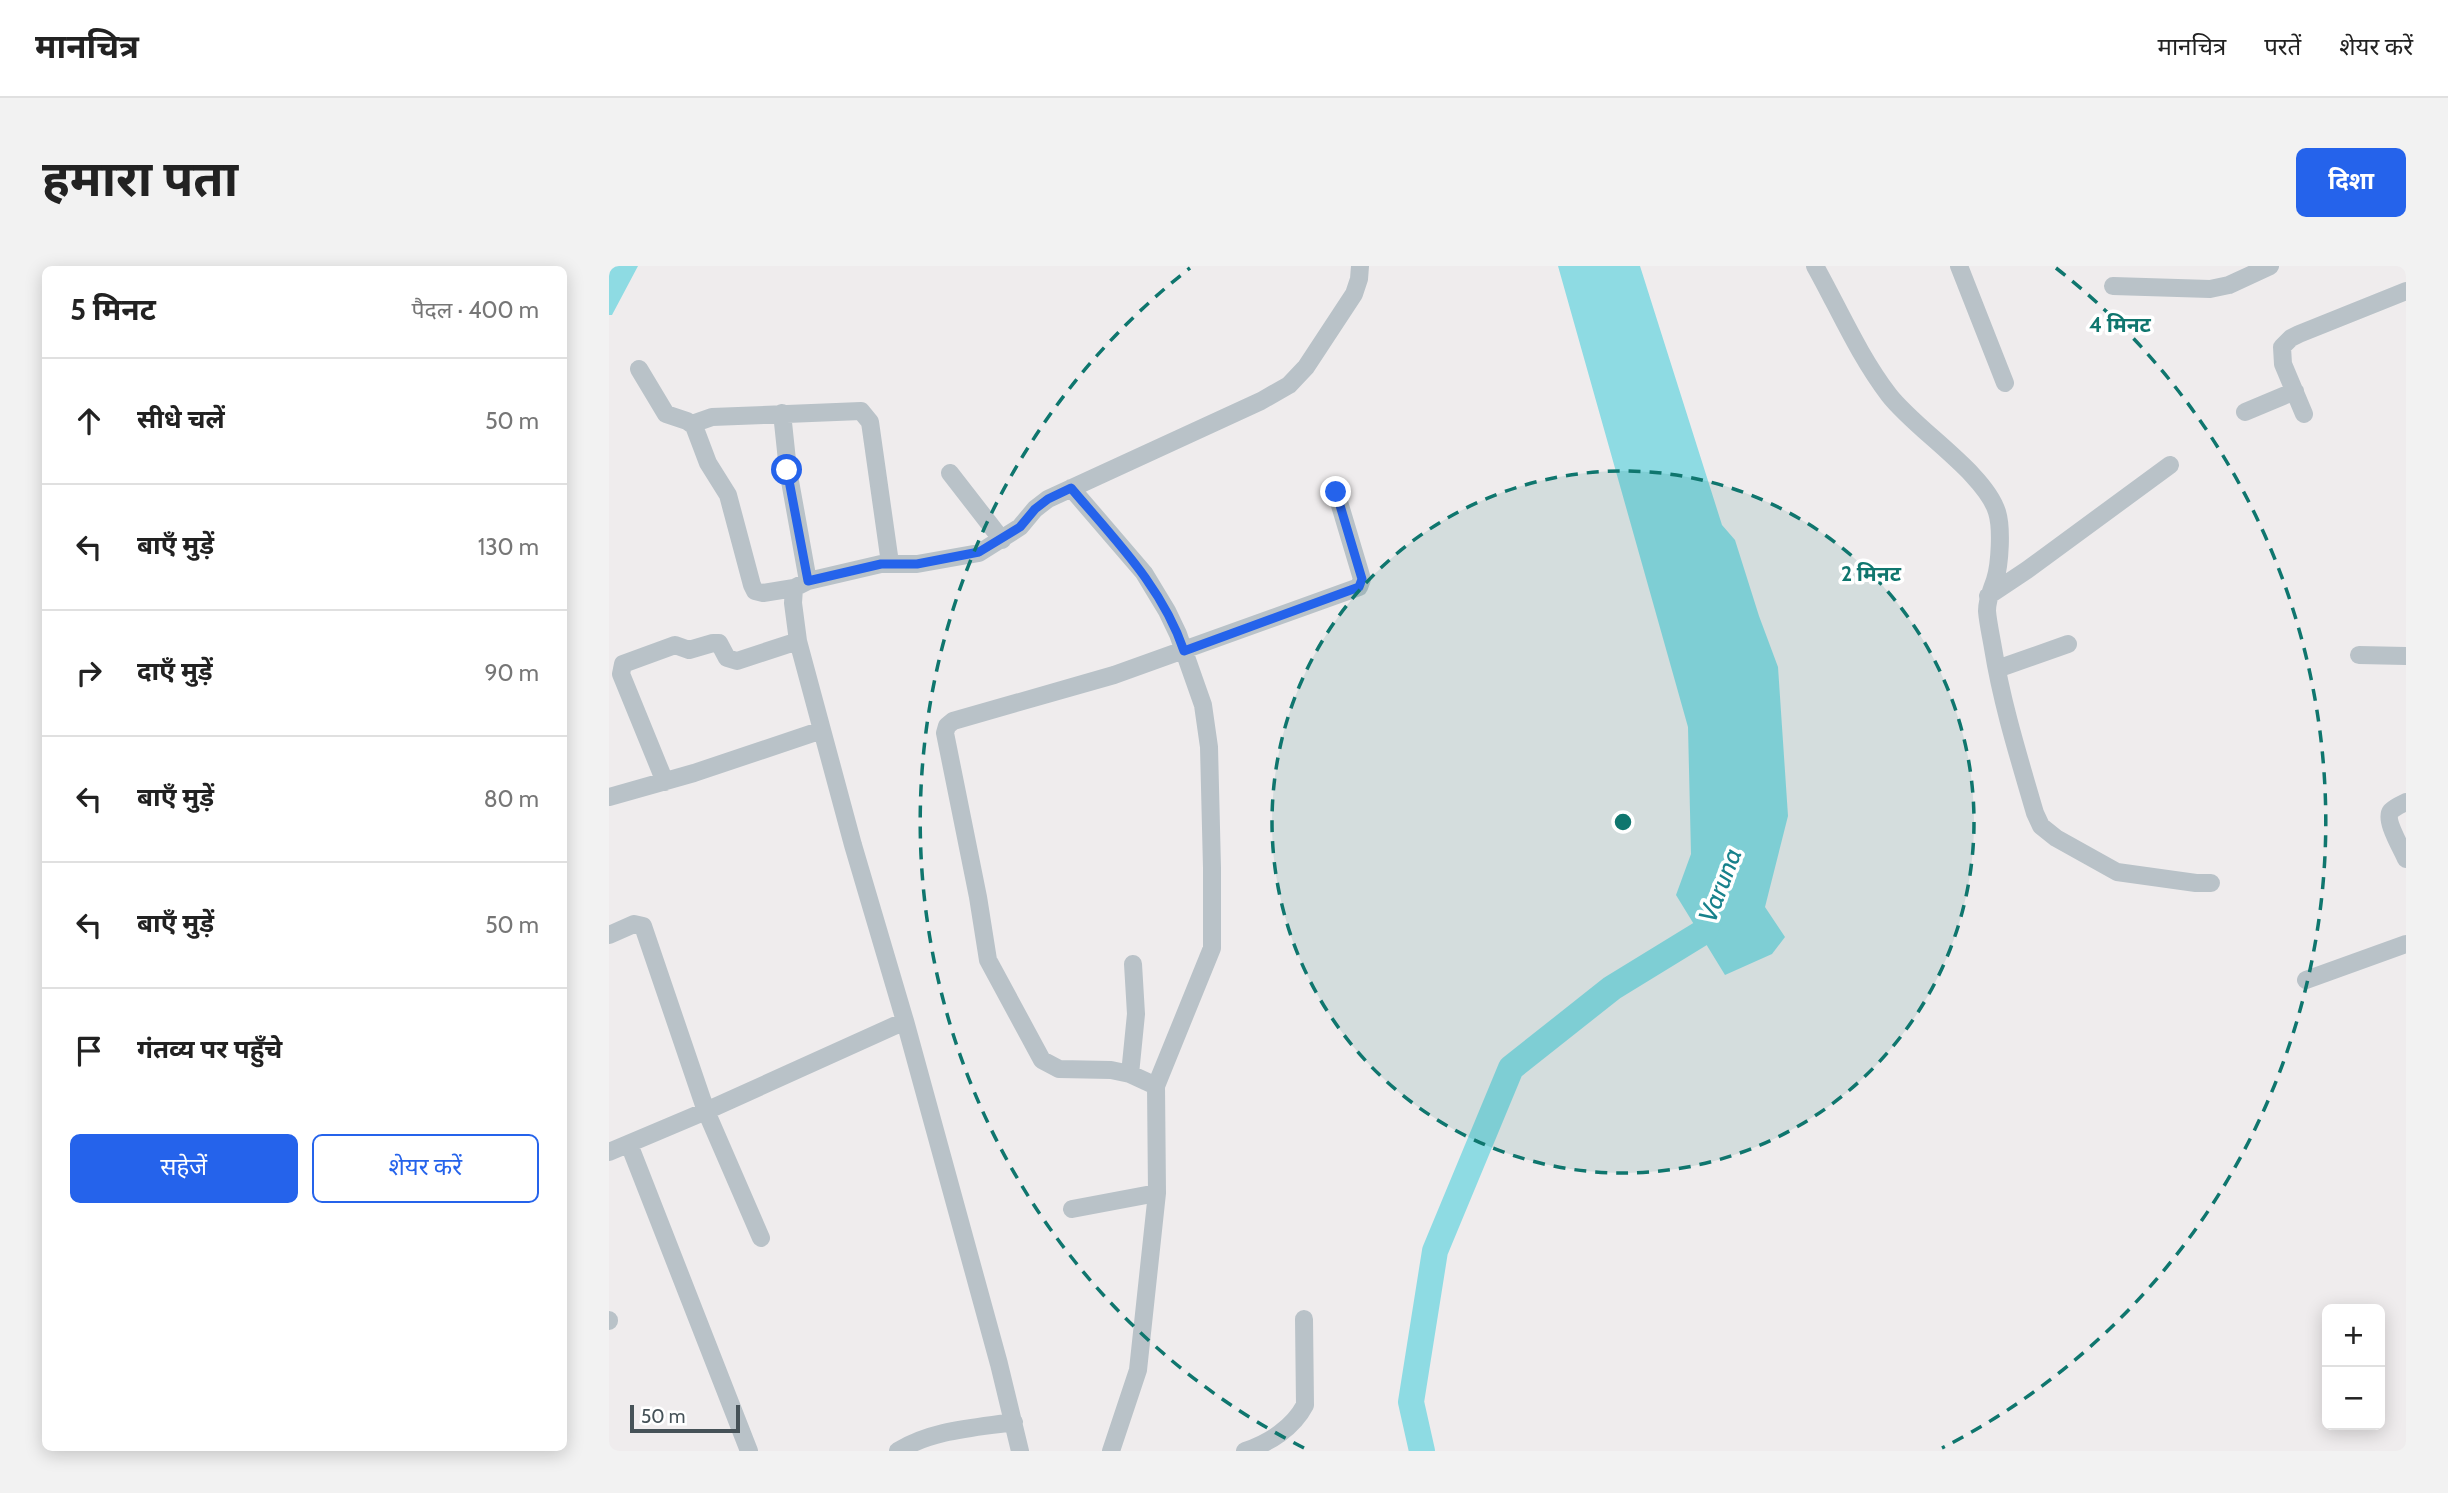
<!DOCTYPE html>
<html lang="hi">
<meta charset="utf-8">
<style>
:root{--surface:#fff;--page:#f2f2f2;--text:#222;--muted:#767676;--line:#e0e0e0;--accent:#2563eb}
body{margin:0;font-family:Cabin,"Noto Sans Devanagari",sans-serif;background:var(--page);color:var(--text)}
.controls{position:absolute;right:21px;bottom:21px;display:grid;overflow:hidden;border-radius:10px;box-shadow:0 4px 18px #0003}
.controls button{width:63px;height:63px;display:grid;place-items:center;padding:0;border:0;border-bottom:2px solid var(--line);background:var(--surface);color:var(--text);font:35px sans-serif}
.scale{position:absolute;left:21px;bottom:18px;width:110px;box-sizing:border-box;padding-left:7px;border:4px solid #465258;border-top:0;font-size:19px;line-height:24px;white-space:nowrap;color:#465258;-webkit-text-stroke:5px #fff;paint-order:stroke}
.stop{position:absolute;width:21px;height:21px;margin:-16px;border:5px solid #2563eb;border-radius:50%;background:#fff}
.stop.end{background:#2563eb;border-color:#fff;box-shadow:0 2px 7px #0008}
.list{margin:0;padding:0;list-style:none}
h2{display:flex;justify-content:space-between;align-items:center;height:91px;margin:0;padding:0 28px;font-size:30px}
h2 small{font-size:23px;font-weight:400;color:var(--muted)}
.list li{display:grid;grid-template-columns:46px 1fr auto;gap:21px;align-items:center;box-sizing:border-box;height:126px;padding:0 28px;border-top:2px solid var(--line)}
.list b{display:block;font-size:26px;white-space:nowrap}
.list em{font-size:23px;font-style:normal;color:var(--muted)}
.actions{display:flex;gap:14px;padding:21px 28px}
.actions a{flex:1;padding:16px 0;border:2px solid var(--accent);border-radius:10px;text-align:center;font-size:24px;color:var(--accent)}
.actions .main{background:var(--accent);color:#fff}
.icon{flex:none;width:38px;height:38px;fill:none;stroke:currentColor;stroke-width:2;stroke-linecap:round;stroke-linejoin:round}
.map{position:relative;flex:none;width:1797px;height:1185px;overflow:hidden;border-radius:10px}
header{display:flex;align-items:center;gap:42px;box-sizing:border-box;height:98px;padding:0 35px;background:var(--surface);border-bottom:2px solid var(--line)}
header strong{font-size:33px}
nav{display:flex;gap:38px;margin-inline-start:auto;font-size:24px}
.intro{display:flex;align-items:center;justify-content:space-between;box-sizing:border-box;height:168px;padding:0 42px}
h1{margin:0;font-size:49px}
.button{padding:18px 32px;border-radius:10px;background:var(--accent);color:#fff;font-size:24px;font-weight:700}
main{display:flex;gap:42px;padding:0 42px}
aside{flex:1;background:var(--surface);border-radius:10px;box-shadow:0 4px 18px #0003}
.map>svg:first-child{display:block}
.water{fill:#8edbe3}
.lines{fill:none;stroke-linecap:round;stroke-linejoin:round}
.river{stroke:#8edbe3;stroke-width:26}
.minor{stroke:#b9c2c8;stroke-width:18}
.route{stroke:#2563eb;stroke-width:9}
.ring{fill:none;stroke:#0f766e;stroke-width:3.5;stroke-dasharray:12 9}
.labels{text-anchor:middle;stroke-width:7;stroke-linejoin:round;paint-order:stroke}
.water-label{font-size:26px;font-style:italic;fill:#17818b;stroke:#fff}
.centre{fill:#0f766e;stroke:#fff;stroke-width:3.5}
.ring-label{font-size:21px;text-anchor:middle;font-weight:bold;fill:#0f766e;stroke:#fff;stroke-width:7;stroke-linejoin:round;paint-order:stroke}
</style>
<header>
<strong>मानचित्र</strong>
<nav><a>मानचित्र</a><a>परतें</a><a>शेयर करें</a></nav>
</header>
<div class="intro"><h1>हमारा पता</h1><a class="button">दिशा</a></div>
<main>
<aside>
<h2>5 मिनट<small>पैदल · 400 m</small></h2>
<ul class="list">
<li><svg class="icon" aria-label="ahead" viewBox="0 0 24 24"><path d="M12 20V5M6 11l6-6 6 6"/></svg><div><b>सीधे चलें</b></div><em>50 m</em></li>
<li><svg class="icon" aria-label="left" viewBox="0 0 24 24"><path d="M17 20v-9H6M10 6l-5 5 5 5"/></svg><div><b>बाएँ मुड़ें</b></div><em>130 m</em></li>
<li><svg class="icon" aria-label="right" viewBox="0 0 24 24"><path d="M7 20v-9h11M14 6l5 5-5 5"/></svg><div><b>दाएँ मुड़ें</b></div><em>90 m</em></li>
<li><svg class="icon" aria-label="left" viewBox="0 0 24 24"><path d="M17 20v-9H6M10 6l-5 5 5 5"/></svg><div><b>बाएँ मुड़ें</b></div><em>80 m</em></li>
<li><svg class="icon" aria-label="left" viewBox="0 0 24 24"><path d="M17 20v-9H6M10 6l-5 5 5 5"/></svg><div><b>बाएँ मुड़ें</b></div><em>50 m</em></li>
<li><svg class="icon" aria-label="arrive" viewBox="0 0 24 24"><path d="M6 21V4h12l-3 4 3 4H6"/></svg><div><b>गंतव्य पर पहुँचे</b></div></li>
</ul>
<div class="actions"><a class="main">सहेजें</a><a>शेयर करें</a></div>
</aside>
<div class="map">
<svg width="1797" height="1185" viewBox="0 0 1797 1185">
<rect width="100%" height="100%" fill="#efeced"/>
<!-- water -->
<path class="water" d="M0,0h29l-26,49h-3z
M949,0h82l82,259 13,15 24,76 19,51 10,149 -23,91 20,30 -13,17 -47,21 -49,-80 15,-41 -3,-127z"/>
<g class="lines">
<!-- river -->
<path class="river" d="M813,1185l-11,-49 24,-151 76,-183 101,-80 93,-57 10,-29"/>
<!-- minor -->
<path class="minor" d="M1206,0c24,43 44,90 74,129 27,35 96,78 108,117 5,16 3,52 -2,68 -4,12 -8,19 -8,31 1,12 4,25 6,37 9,56 26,110 42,165l6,13 15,12 61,34 79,11h15
M1350,0l46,117
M1504,20l97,3 19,-4 41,-19
M30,103l27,45 21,7 7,5 14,37 20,32 24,90 3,6 8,2 31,-5
M1636,146l50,-21
M173,147l6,57 20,111
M1695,148l-21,-50 -1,-17 9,-9 8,-4 107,-43
M83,158l20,-7 149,-6 9,11 20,141
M341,207l52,67
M462,222l73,85 23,38 11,23 25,71 6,42 3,121v80l-56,138 1,107 -19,177 -27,81
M1379,330l39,-26 143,-105
M1750,389l47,1
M1388,403l71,-25
M56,516l-44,-108 2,-10 52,-19 14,5 24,-7h6l8,15 10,3 61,-20
M0,531l85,-24 128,-43
M1797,536c-4,2 -11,5 -15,9 -7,9 11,38 15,48
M0,669l25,-11 9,2 63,185 55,127
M1697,714l100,-36
M521,808l6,-60 -3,-50
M547,820l-26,-12 -19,-4 -52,-1 -17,-9 -54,-100 -10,-63 -33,-164 2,-7 6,-5 161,-46 245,-88 3,-8 -26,-87
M20,878l120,307
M0,886l97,-41 199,-90
M463,943l85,-16
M0,1054v1
M289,1185c34,-21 76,-23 116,-29
M411,1185l-21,-87 -94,-343 -52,-176 -55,-204 -5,-38 1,-15 14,-7 73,-17h36l62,-11 41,-26 15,-18 13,-10 213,-98 28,-16 17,-18 48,-73 5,-15 1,-13
M636,1185c24,-8 48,-23 60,-46l-1,-86"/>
</g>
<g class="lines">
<!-- route -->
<path class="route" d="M178,204l21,111 73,-17h36l62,-12 41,-25 15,-18 13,-10 23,-11c43,51 91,98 113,163l175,-64 3,-8 -26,-87"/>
</g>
<!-- distance rings -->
<circle cx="1014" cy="556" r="351" fill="#0f766e" fill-opacity=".12"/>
<g class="ring">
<circle cx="1014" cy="556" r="351"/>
<path d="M695 1182A703 703 0 0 1 581 2M1447 2A703 703 0 0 1 1333 1182"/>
</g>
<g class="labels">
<!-- water labels -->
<g class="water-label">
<text transform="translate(1111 619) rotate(-69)" y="9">Varuna</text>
</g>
</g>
<circle cx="1014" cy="556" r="10" class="centre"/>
<g class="ring-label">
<text x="1511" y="66">4 मिनट</text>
<text x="1262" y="315">2 मिनट</text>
</g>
</svg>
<div class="controls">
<button>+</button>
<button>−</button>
</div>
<div class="scale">50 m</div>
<div class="stop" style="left:178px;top:204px"></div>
<div class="stop end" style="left:727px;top:226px"></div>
</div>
</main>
